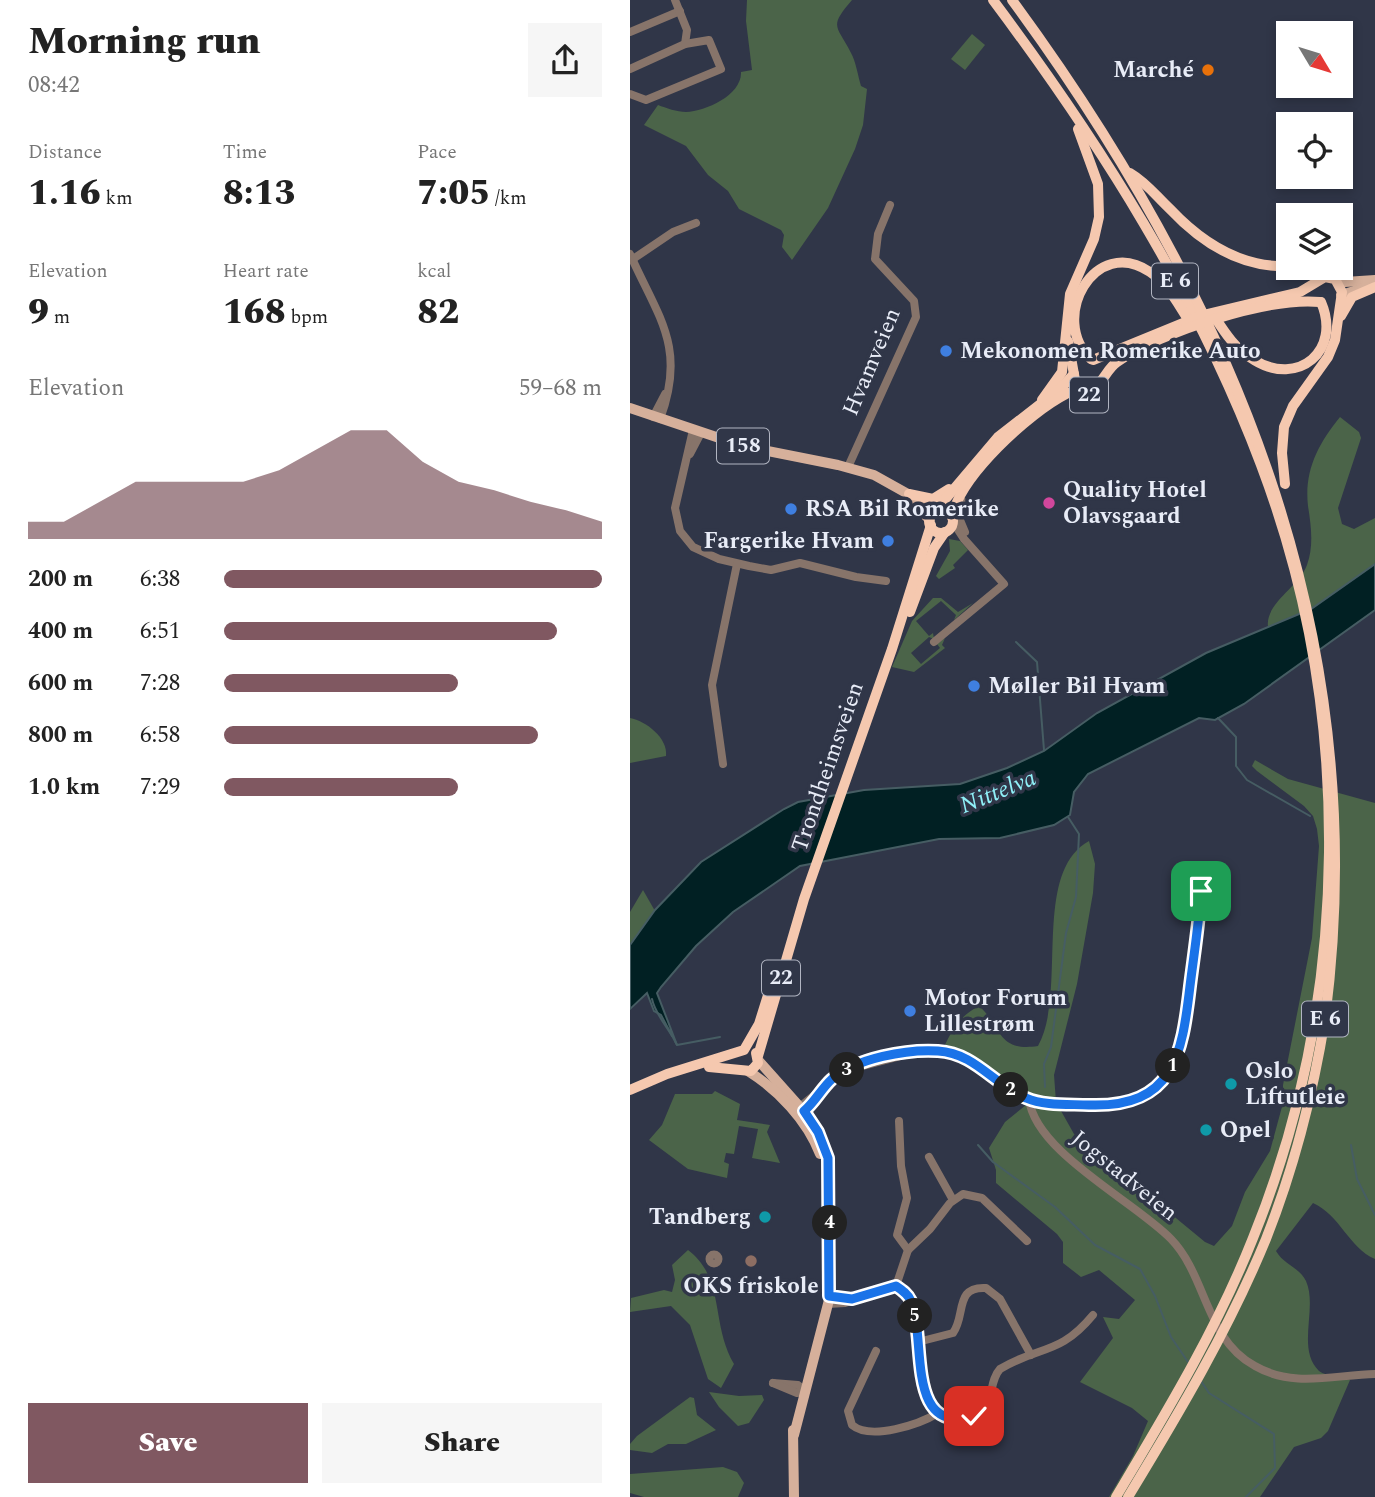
<!DOCTYPE html>
<meta charset="utf-8">
<style>
:root{--surface:#fff;--page:#f6f6f6;--text:#222;--muted:#767676;--accent:#805861}
body{margin:0;font-family:Spectral,serif;background:var(--page);color:var(--text);height:100vh;display:flex;flex-direction:column;font-size:26px;white-space:nowrap}
*{box-sizing:border-box;margin:0}
p{font-size:23px;color:var(--muted)}
.icon{flex:none;width:38px;height:38px;fill:none;stroke:currentColor;stroke-width:2;stroke-linecap:round;stroke-linejoin:round}
.map{position:relative;flex:1;overflow:hidden}
.sheet{display:flex;flex-direction:column;background:var(--surface);width:630px}
.sheet>*{flex:none}
.needle{width:46px;rotate:128deg}
.buttons{position:absolute;left:646px;top:21px;display:grid;gap:14px}
.buttons a{display:grid;place-items:center;width:77px;height:77px;border-radius:0px;background:var(--surface);box-shadow:0 4px 10px #0003;font-size:35px}
.pin{position:absolute;display:grid;place-items:center;width:60px;height:60px;color:#fff;margin:-30px;border-radius:14px;box-shadow:0 4px 10px #0006}
.km{position:absolute;width:35px;height:35px;margin:-18px;border-radius:50%;background:#222;color:#fff;font-size:19px;line-height:35px;text-align:center}
.round{display:grid;place-items:center;flex:none;width:74px;height:74px;border-radius:0px;background:var(--page)}
.summary{display:flex;align-items:center;justify-content:space-between;height:119px;padding:0 28px}
h1{font-size:38px;font-weight:800;line-height:52px}
.metrics{display:grid;grid-template-columns:repeat(3,1fr);gap:10px;height:119px;padding:7px 28px}
.metrics div{display:grid;align-content:center}
.metrics b{font-size:35px;font-weight:800}
.metrics small{font-size:19px;font-weight:400}
.metrics p{font-size:19px}
.chart{height:196px;padding:14px 28px}
.chart p{display:flex;justify-content:space-between}
.chart svg{width:100%;height:126px;margin-top:7px;fill:var(--accent);opacity:.7}
.primary-button{display:flex;gap:14px;margin-top:auto;padding:14px 28px}
.primary-button a{flex:1;height:80px;border-radius:0px;background:var(--accent);color:#fff;font-size:28px;font-weight:800;line-height:80px;text-align:center}
.primary-button a+a{background:var(--page);color:var(--text)}
ul{padding:0 28px;list-style:none;font-size:23px}
li{display:grid;grid-template-columns:112px 84px 1fr;align-items:center;height:52px}
li i{height:18px;border-radius:9px;background:var(--accent)}
main{display:flex;flex:1;min-height:0}
.map>svg:first-child{display:block}
.green{fill:#4b6449}
.water{fill:#012023;stroke:#465d63;stroke-width:2}
.lines{fill:none;stroke-linecap:round;stroke-linejoin:round}
.stream{stroke:#465d63;stroke-width:2}
.minor{stroke:#87746a;stroke-width:8}
.major{stroke:#d6b09b;stroke-width:10}
.highway{stroke:#f5c8af;stroke-width:10}
.route-casing{stroke:#fff;stroke-width:14}
.route{stroke:#1a73e8;stroke-width:9}
.food-dot{fill:#e8710a;stroke:#303648;stroke-width:2.5}
.shop-dot{fill:#3f7fe0;stroke:#303648;stroke-width:2.5}
.hotel-dot{fill:#d1479c;stroke:#303648;stroke-width:2.5}
.culture-dot{fill:#0f9aa8;stroke:#303648;stroke-width:2.5}
.education-dot{fill:#8d6e63;stroke:#303648;stroke-width:2.5}
.labels{text-anchor:middle;dominant-baseline:central;stroke-width:7;stroke-linejoin:round;paint-order:stroke}
.shield{fill:#303648;stroke:#b1b5c2;stroke-width:2}
.shield-label{font-size:21px;font-weight:bold;fill:#e8ecf7}
.poi-label{font-size:23px;font-weight:bold;fill:#e8ecf7;stroke:#303648;text-anchor:start}
.street-label{font-size:23px;fill:#e8ecf7;stroke:#303648}
.water-label{font-size:24px;font-style:italic;fill:#90f0f8;stroke:#303648}
</style>
<main>
<section class="sheet">
<div class="summary"><div><h1>Morning run</h1><p>08:42</p></div><a class="round"><svg class="icon" aria-label="share" viewBox="0 0 24 24"><path d="M12 15V3M7 8l5-5 5 5M5 13v7h14v-7"/></svg></a></div>
<div class="metrics">
<div><p>Distance</p><b>1.16<small> km</small></b></div>
<div><p>Time</p><b>8:13</b></div>
<div><p>Pace</p><b>7:05<small> /km</small></b></div>
</div>
<div class="metrics">
<div><p>Elevation</p><b>9<small> m</small></b></div>
<div><p>Heart rate</p><b>168<small> bpm</small></b></div>
<div><p>kcal</p><b>82</b></div>
</div>
<div class="chart"><p><span>Elevation</span>59–68 m</p>
<svg viewBox="0 0 160 44" preserveAspectRatio="none"><path d="M0 44V38L10 38L20 31L30 24L40 24L50 24L60 24L70 20L80 13L90 6L100 6L110 17L120 24L130 27L140 31L150 34L160 38V44z"/></svg>
</div>
<ul>
<li><b>200 m</b>6:38<i style="width:100%"></i></li>
<li><b>400 m</b>6:51<i style="width:88%"></i></li>
<li><b>600 m</b>7:28<i style="width:62%"></i></li>
<li><b>800 m</b>6:58<i style="width:83%"></i></li>
<li><b>1.0 km</b>7:29<i style="width:62%"></i></li>
</ul>
<div class="primary-button"><a>Save</a><a>Share</a></div>
</section>
<div class="map">
<svg width="745" height="1497" viewBox="0 0 745 1497">
<rect width="100%" height="100%" fill="#303648"/>
<g class="green">
<path d="M 117,0 L 222,0 C 198,28 207,25 221,53 C 226,62 228,76 231,86 L 237,89 L 233,125 L 225,149 L 198,208 L 162,260 L 152,247 L 154,235 L 151,230 L 109,209 L 98,191 L 78,175 L 56,146 L 14,125 L 28,105 C 36,108 47,112 56,112 C 76,111 112,95 111,72 L 122,70 L 116,21 Z"/>
<path d="M 342,34 L 355,45 L 335,70 L 321,59 Z"/>
<path d="M 710,417 L 729,432 L 731,438 L 708,508 L 712,524 L 724,529 L 745,518 L 745,564 L 681,609 L 638,627 C 635,603 668,588 677,565 C 684,546 681,525 678,506 C 674,471 688,444 710,417 Z"/>
<path d="M 319,539 L 330,541 L 338,550 L 323,565 L 325,568 L 309,579 L 306,576 L 320,551 Z"/>
<path d="M 303,598 L 311,598 L 328,612 L 343,603 L 324,620 L 326,615 L 311,601 L 286,621 L 299,636 L 303,633 L 304,639 L 299,637 L 281,653 L 291,664 L 310,648 L 307,644 L 315,638 L 312,645 L 315,648 L 284,672 L 262,667 L 282,621 Z"/>
<path d="M 0,718 C 16,721 38,738 36,756 L 0,763 Z"/>
<path d="M 625,760 L 658,779 L 745,803 L 745,1259 C 719,1248 710,1215 683,1203 L 646,1251 C 654,1265 669,1267 676,1281 C 688,1308 666,1349 689,1371 C 697,1377 711,1375 720,1380 L 698,1431 L 691,1438 L 664,1447 L 630,1497 L 479,1497 L 503,1456 L 518,1421 L 502,1408 L 450,1382 L 483,1338 L 473,1317 L 489,1319 L 505,1300 L 469,1270 L 451,1277 L 433,1263 L 433,1242 L 427,1234 L 366,1183 L 366,1170 L 359,1148 L 375,1122 L 401,1101 L 349,1060 L 314,1047 C 323,1028 330,1016 349,1006 C 373,1027 366,1052 408,1046 C 438,992 401,873 459,841 L 465,864 L 463,893 L 447,984 L 424,1075 L 426,1102 L 444,1134 L 575,1242 L 584,1246 L 602,1226 L 615,1192 L 640,1151 L 653,1103 L 653,1085 L 682,938 L 689,846 L 687,829 L 683,816 L 674,806 L 627,771 L 622,766 Z"/>
<path d="M 13,890 L 25,911 L 0,945 L 0,912 Z"/>
<path d="M 85,1091 L 110,1104 L 107,1120 L 140,1125 L 137,1132 L 150,1163 L 122,1158 L 128,1129 L 109,1126 L 104,1154 L 96,1153 L 94,1162 L 99,1164 L 97,1178 L 58,1169 L 19,1140 L 32,1125 L 45,1094 L 82,1094 Z"/>
<path d="M 58,1250 C 96,1279 80,1323 104,1364 L 91,1388 L 78,1379 L 60,1325 L 41,1306 L 0,1312 L 1,1298 L 34,1290 L 42,1292 L 45,1280 L 42,1265 Z"/>
<path d="M 79,1392 L 109,1396 L 132,1395 L 134,1400 L 119,1423 L 108,1426 L 89,1407 Z"/>
<path d="M 60,1397 L 64,1398 L 67,1415 L 86,1430 L 56,1444 L 38,1444 L 22,1453 L 0,1450 L 0,1444 L 7,1436 Z"/>
<path d="M 93,1467 L 107,1472 L 114,1483 L 108,1497 L 14,1497 L 0,1493 L 0,1474 Z"/>
</g>
<path class="water" d="M 745,564 L 745,610 L 614,704 L 585,720 L 569,718 L 458,774 L 444,792 L 440,815 L 424,825 L 370,838 L 309,839 L 170,866 L 103,912 L 66,946 L 31,987 L 27,993 L 47,1045 L 31,1015 L 24,1011 L 17,993 L 0,1009 L 0,945 L 25,910 L 71,862 L 154,809 L 168,802 L 234,790 L 330,784 L 377,768 L 414,751 L 467,713 L 576,653 L 681,609 Z"/>
<g class="lines">
<g class="stream">
<path d="M 386,642 L 407,662 L 414,750"/>
<path d="M 588,718 L 606,737 L 606,766 L 617,780 L 680,816"/>
<path d="M 22,999 C 25,1013 35,1024 42,1036"/>
<path d="M 45,1041 L 47,1045 L 90,1037"/>
<path d="M 415,1087 L 414,1064 L 421,1047 L 436,933 L 446,897 L 449,834 L 438,817"/>
<path d="M 348,1145 L 363,1162 L 425,1207 L 465,1245 L 510,1269 L 525,1296 L 541,1337 L 558,1362"/>
<path d="M 721,1145 L 727,1179 L 745,1215"/>
<path d="M 571,1381 L 579,1393 L 644,1434 L 645,1468 L 616,1497"/>
</g>
<g class="minor">
<path d="M 0,32 L 50,11"/>
<path d="M 0,69 L 55,44 L 57,30 L 45,0"/>
<path d="M 0,94 L 16,100 L 91,69 L 79,40 L 55,44"/>
<path d="M 0,254 C 28,317 57,347 30,419"/>
<path d="M 3,259 L 43,232 L 66,223"/>
<path d="M 23,417 L 35,394"/>
<path d="M 63,430 L 45,508 L 50,531 L 63,547 L 89,559 L 119,566 L 141,570 L 170,563 L 226,577 L 256,581"/>
<path d="M 60,454 L 71,433"/>
<path d="M 218,467 L 286,317 L 284,301 L 245,259 L 248,234 L 260,205"/>
<path d="M 332,501 L 330,520 L 335,532"/>
<path d="M 304,642 L 374,584 L 334,539 L 323,522"/>
<path d="M 93,764 L 82,685 L 107,564"/>
<path d="M 399,1099 C 405,1152 504,1201 541,1239 C 577,1276 575,1339 625,1366 C 663,1388 703,1375 745,1374"/>
<path d="M 167,1109 L 214,1071 L 290,1051 L 319,1052 L 336,1058 L 388,1094 L 407,1101 L 491,1104 L 516,1093 L 536,1078 L 550,1052 L 571,891"/>
<path d="M 169,1112 L 182,1104 L 190,1093"/>
<path d="M 269,1121 L 271,1166 L 277,1198 L 267,1235 L 278,1250"/>
<path d="M 299,1157 L 323,1200"/>
<circle cx="84" cy="1259" r="4.5"/>
<path d="M 266,1286 L 278,1250 L 300,1229 L 320,1203 L 333,1194 L 352,1198 L 397,1241"/>
<path d="M 199,1296 L 222,1299"/>
<path d="M 198,1304 L 215,1303 L 261,1287 C 310,1288 265,1415 325,1418 C 334,1419 344,1417 351,1412 C 364,1401 359,1381 370,1369 C 410,1345 429,1356 463,1315"/>
<path d="M 288,1342 L 323,1333 C 336,1316 324,1286 356,1288 L 370,1299 L 401,1355"/>
<path d="M 246,1351 L 218,1411 L 222,1425 C 241,1441 290,1424 308,1413"/>
<path d="M 143,1383 L 168,1385 L 174,1390"/>
<path d="M 143,1383 L 167,1393 L 174,1390"/>
</g>
<g class="major">
<path d="M 705,279 L 715,282 L 745,280"/>
<path d="M 711,295 L 737,287"/>
<path d="M 0,408 L 113,446 L 208,465 L 244,475 L 305,509"/>
<path d="M 281,501 L 300,520"/>
<path d="M 128,1060 L 178,1116 L 198,1159 L 199,1300 L 164,1435"/>
<path d="M 118,1071 C 148,1090 177,1120 190,1154"/>
<path d="M 163,1430 L 164,1497"/>
</g>
<g class="highway">
<path d="M 363,0 C 470,143 568,297 631,465 C 724,711 722,994 623,1238 C 587,1329 536,1413 486,1497"/>
<path d="M 382,0 C 604,302 745,636 695,1019 C 683,1094 664,1168 636,1239 C 599,1329 549,1413 498,1497"/>
<path d="M 500,173 C 517,183 526,196 540,209 C 572,243 610,268 658,266"/>
<path d="M 678,268 L 692,278"/>
<path d="M 584,316 C 595,333 606,350 624,360 C 668,387 712,351 691,302"/>
<path d="M 711,316 L 722,297 L 745,287"/>
<path d="M 438,341 L 445,380"/>
<path d="M 461,359 C 418,319 465,234 520,272 C 538,284 549,305 560,323"/>
<path d="M 463,360 L 573,315 L 670,292 L 695,277 L 705,279 L 712,292 L 705,340 L 698,357 L 663,406 L 654,427 L 652,453 L 655,484"/>
<path d="M 412,400 L 432,372 L 440,294 L 464,239 L 469,217 L 468,184 L 448,129"/>
<path d="M 279,494 L 303,499 L 319,489"/>
<path d="M 307,509 L 368,437 L 431,388 L 444,374"/>
<circle cx="311" cy="521" r="12"/>
<path d="M 322,517 C 330,476 399,413 436,394 C 445,389 458,391 466,386 C 474,380 478,368 487,362 C 531,332 637,297 690,302"/>
<path d="M 280,612 L 304,548 L 315,532"/>
<path d="M 128,1056 L 174,899 L 262,649 L 301,525"/>
<path d="M 79,1067 L 121,1071 L 128,1063 L 126,1053"/>
<path d="M 0,1090 L 37,1074 L 114,1050 L 129,1024 L 145,973"/>
</g>
</g>
<g class="lines">
<g class="route-casing">
<path id="route" d="M 344,1416 C 274,1436 297,1337 281,1301 C 278,1294 272,1290 266,1286 L 222,1299 L 199,1296 L 198,1158 L 188,1132 L 174,1111 C 185,1102 191,1089 202,1079 C 227,1058 277,1049 308,1051 C 345,1053 364,1085 396,1098 C 414,1106 439,1104 459,1105 C 544,1108 552,1055 560,986 C 564,954 569,923 571,891"/>
</g>
<use href="#route" class="route"/>
</g>
<circle class="food-dot" cx="578" cy="70" r="7"/>
<g class="shop-dot">
<circle cx="316" cy="351" r="7"/>
<circle cx="161" cy="509" r="7"/>
<circle cx="258" cy="541" r="7"/>
<circle cx="344" cy="686" r="7"/>
<circle cx="280" cy="1011" r="7"/>
</g>
<circle class="hotel-dot" cx="419" cy="503" r="7"/>
<g class="culture-dot">
<circle cx="601" cy="1084" r="7"/>
<circle cx="576" cy="1130" r="7"/>
<circle cx="135" cy="1217" r="7"/>
</g>
<circle class="education-dot" cx="121" cy="1261" r="7"/>
<g class="labels">
<g class="shield">
<rect x="522" y="263.5" width="46" height="35" rx="5"/>
<rect x="440" y="377.5" width="38" height="35" rx="5"/>
<rect x="87" y="428.5" width="52" height="35" rx="5"/>
<rect x="132" y="960.5" width="38" height="35" rx="5"/>
<rect x="672" y="1001.5" width="46" height="35" rx="5"/>
</g>
<g class="shield-label">
<text x="545" y="281">E 6</text>
<text x="459" y="395">22</text>
<text x="113" y="446">158</text>
<text x="151" y="978">22</text>
<text x="695" y="1019">E 6</text>
</g>
<g class="poi-label">
<text x="564" y="70" text-anchor="end">Marché</text>
<text x="330" y="351">Mekonomen Romerike Auto</text>
<text x="433" y="490">Quality Hotel<tspan x="433" dy="26">Olavsgaard</tspan></text>
<text x="175" y="509">RSA Bil Romerike</text>
<text x="244" y="541" text-anchor="end">Fargerike Hvam</text>
<text x="358" y="686">Møller Bil Hvam</text>
<text x="294" y="998">Motor Forum<tspan x="294" dy="26">Lillestrøm</tspan></text>
<text x="615" y="1071">Oslo<tspan x="615" dy="26">Liftutleie</tspan></text>
<text x="590" y="1130">Opel</text>
<text x="121" y="1217" text-anchor="end">Tandberg</text>
<text x="121" y="1286" text-anchor="middle">OKS friskole</text>
</g>
<g class="street-label">
<text transform="translate(242 362) rotate(-67)">Hvamveien</text>
<text transform="translate(198 767) rotate(-71)">Trondheimsveien</text>
<text transform="translate(494 1176) rotate(39)">Jogstadveien</text>
</g>
<g class="water-label">
<text transform="translate(368 792) rotate(-22)">Nittelva</text>
</g>
</g>
</svg>
<div class="buttons">
<a><svg class="needle" viewBox="-14 -14 28 28"><path d="M0-13l5 13h-10z" fill="#e53935"/><path d="M0 13l5-13h-10z" fill="#767676"/></svg></a>
<a><svg class="icon" aria-label="locate" viewBox="0 0 24 24"><circle cx="12" cy="12" r="6"/><path d="M12 2v4M12 18v4M2 12h4M18 12h4"/></svg></a>
<a><svg class="icon" aria-label="layers" viewBox="0 0 24 24"><path d="M12 4l9 5-9 5-9-5zM3 14l9 5 9-5"/></svg></a>
</div>
<div class="pin" style="left:571px;top:891px;background:#1e9e55"><svg class="icon" aria-label="arrive" viewBox="0 0 24 24"><path d="M6 21V4h12l-3 4 3 4H6"/></svg></div>
<div class="pin" style="left:344px;top:1416px;background:#d93025"><svg class="icon" aria-label="check" viewBox="0 0 24 24"><path d="M5 12l5 5 9-10"/></svg></div>
<b class="km" style="left:543px;top:1066px">1</b>
<b class="km" style="left:381px;top:1090px">2</b>
<b class="km" style="left:217px;top:1070px">3</b>
<b class="km" style="left:200px;top:1223px">4</b>
<b class="km" style="left:285px;top:1316px">5</b>
</div>
</main>
